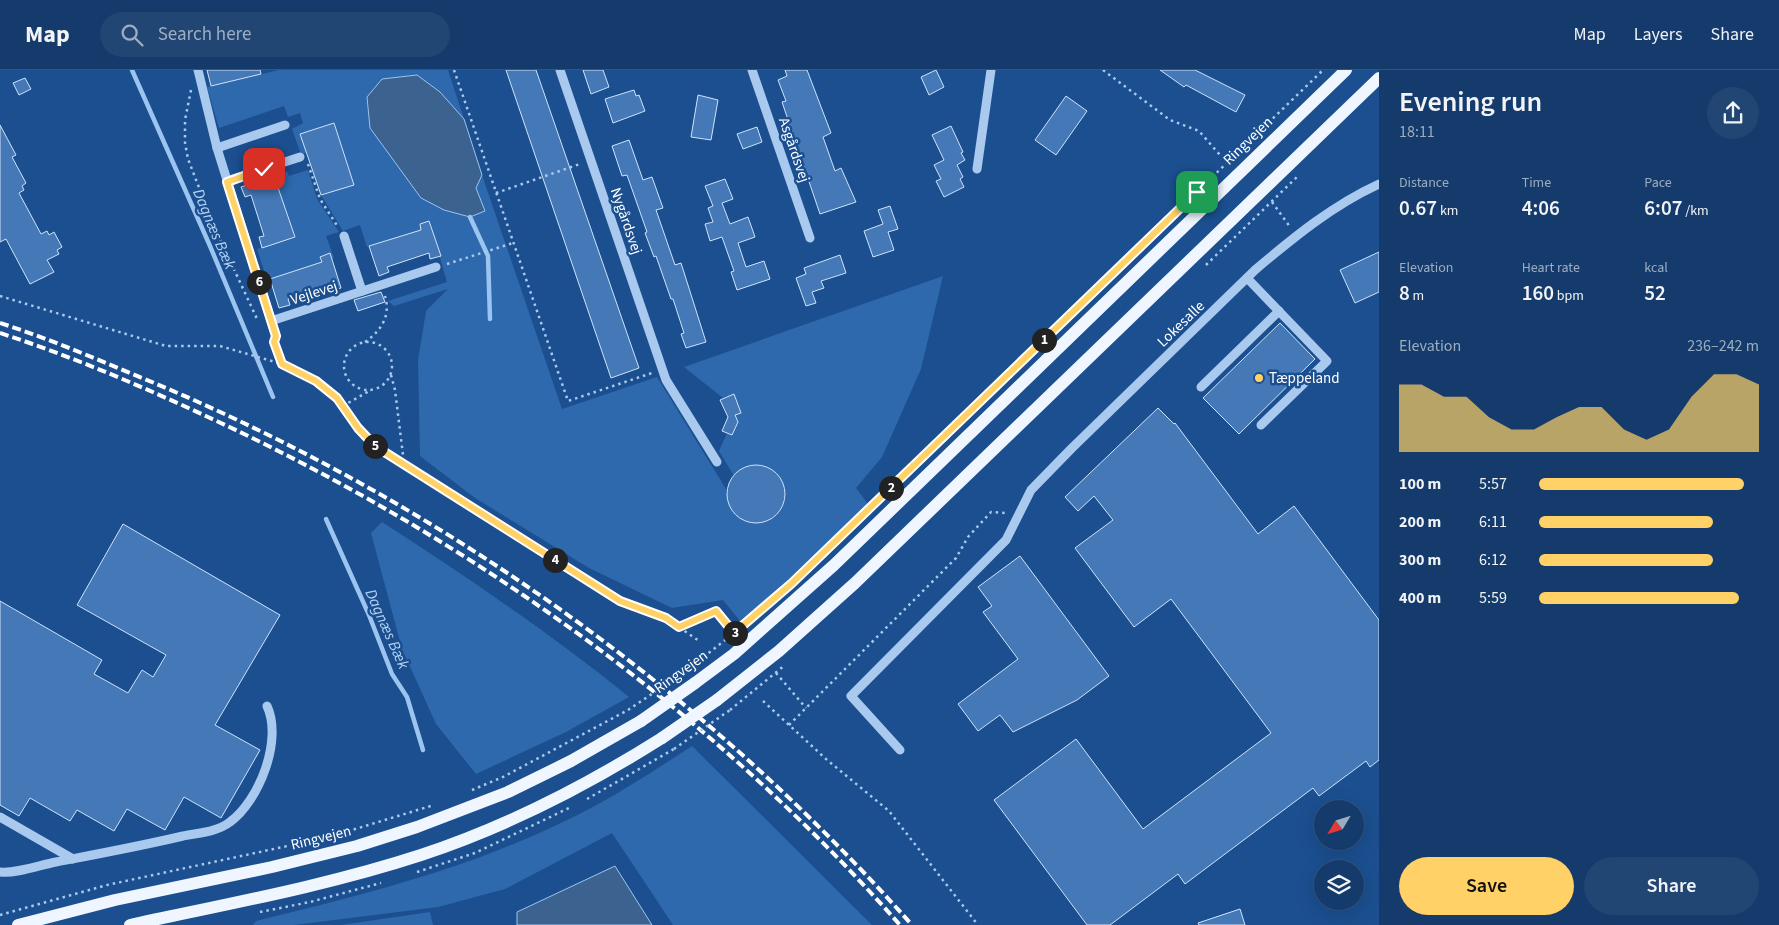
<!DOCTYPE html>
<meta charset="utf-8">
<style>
:root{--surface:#143b6b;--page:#214673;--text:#f1f3f6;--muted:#9dadc1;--line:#33557e;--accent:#ffd166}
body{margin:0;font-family:"Source Sans 3",sans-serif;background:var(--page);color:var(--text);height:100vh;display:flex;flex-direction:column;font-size:19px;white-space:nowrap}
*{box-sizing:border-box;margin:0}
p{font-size:16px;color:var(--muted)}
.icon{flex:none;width:28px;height:28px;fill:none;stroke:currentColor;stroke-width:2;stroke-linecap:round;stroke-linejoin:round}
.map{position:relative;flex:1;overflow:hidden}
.panel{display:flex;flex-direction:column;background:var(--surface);width:400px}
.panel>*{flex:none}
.needle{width:32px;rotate:232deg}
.buttons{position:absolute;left:1314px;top:730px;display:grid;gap:10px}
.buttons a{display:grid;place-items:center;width:50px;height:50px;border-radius:50%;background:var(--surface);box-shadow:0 5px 20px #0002,0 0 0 1px var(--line);font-size:25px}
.pin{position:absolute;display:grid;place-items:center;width:42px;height:42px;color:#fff;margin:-21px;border-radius:10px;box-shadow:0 2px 8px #0006}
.km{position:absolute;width:25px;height:25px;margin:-12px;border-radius:50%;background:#222;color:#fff;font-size:14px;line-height:25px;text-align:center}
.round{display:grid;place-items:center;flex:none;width:52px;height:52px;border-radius:26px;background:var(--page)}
.headline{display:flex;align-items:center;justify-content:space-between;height:85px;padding:0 20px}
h1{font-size:28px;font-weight:600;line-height:38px}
.stats{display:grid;grid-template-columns:repeat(3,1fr);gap:8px;height:85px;padding:5px 20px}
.stats div{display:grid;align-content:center}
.stats b{font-size:21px;font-weight:600}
.stats small{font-size:14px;font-weight:400}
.stats p{font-size:14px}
.chart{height:140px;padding:10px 20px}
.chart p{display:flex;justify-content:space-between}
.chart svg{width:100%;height:90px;margin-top:5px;fill:var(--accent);opacity:.7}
.action{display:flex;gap:10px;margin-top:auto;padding:10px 20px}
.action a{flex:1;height:58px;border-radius:30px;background:var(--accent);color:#111;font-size:20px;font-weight:600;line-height:58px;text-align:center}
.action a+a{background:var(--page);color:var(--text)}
ul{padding:0 20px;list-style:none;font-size:16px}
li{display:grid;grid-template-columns:80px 60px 1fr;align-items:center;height:38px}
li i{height:12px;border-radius:6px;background:var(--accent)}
header{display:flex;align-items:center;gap:30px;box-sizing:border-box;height:70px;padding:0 25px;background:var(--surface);border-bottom:1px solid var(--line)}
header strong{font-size:24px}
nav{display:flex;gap:28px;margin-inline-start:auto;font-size:18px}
.search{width:350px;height:45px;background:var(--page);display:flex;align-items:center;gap:12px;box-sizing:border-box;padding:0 18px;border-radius:28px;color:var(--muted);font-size:19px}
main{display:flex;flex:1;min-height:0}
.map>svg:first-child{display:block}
.green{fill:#2e69ad}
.water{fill:#3c6290;stroke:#9cc4f0}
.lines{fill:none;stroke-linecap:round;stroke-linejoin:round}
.stream{stroke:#9cc4f0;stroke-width:4.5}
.building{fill:#4478b7;stroke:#cfe3fa}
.path{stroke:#a9c9ee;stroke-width:2.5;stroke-dasharray:2.5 4;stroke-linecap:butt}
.minor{stroke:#a9c9ee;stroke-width:9}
.major{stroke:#f0f6ff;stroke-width:12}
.rail{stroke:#fff;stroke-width:4;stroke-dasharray:9 4;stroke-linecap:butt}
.path-bridge{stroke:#a9c9ee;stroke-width:2.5;stroke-dasharray:2.5 4;stroke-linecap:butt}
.major-bridge{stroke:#f0f6ff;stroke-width:12}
.route-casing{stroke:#fff;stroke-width:10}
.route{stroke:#ffd166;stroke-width:6}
.poi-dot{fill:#ffd166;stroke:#1b4f8f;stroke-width:2}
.labels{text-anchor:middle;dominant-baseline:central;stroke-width:5;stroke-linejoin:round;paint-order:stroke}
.street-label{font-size:15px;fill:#fff;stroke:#1b4f8f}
.poi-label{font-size:15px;fill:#fff;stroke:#1b4f8f;text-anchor:start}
.water-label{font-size:16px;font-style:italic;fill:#b5d3f5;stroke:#1b4f8f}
</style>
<header>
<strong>Map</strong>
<div class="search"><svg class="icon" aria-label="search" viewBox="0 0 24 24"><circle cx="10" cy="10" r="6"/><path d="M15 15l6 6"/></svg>Search here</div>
<nav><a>Map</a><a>Layers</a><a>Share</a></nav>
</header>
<main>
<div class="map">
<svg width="1379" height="855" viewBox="0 0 1379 855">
<rect width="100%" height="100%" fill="#1b4f8f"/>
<g class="green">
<path d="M 279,0 L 448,0 L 464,49 L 440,22 L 417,5 L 382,9 L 367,27 L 370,58 L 421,128 L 476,118 L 482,105 L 562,339 L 657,307 L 726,419 C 732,477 801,451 782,412 C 779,405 773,400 765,397 C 753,392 743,397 734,406 L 719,381 L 727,363 L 732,365 L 738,352 L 735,345 L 741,343 L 734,324 L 723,328 L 684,297 L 943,206 L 921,299 L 882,387 L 856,418 L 868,434 L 773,525 L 740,551 L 723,530 L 672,538 L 589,498 L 475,428 L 420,386 L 418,290 L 426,241 L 448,219 L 394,236 L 388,231 L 447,212 L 431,157 L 367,177 L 360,155 L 343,161 L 321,125 L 354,114 L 334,53 L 301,64 L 306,83 L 301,84 L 292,59 L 303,53 L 300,43 L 288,47 L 284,36 L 219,58 L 207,17 Z"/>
<path d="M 308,100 L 317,129 L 339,162 L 326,166 L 334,188 L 267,210 L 257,179 L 294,167 L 274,106 L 287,101 L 289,106 Z"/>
<path d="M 382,452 C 467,507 550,563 629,627 L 566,662 L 476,704 L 436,654 L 402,579 L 371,463 Z"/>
<path d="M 692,676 L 872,855 L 673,855 L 612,763 L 505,819 L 438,837 L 294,855 L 253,855 L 256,851 C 362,825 467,799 565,751 C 608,731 652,702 692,676 Z"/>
<path d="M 430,842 L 433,855 L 341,855 Z"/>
</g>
<g class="water">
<path d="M 417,5 L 440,22 L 464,49 L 482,105 L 476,118 L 485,141 L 470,147 L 444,140 L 421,128 L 370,58 L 367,27 L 382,9 Z"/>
<path d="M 615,796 L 652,855 L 517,855 L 517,842 Z"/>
</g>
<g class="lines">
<g class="stream">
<path d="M 132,0 L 210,176 L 273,327"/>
<path d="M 470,147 L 488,186 L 490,249"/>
<path d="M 326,449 L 369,545 L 392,604 L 407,627 L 423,680"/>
</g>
</g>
<g class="building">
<path d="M 207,0 L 260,0 L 261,4 L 211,16 Z"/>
<path d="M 506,0 L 536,0 L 639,298 L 611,308 Z"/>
<path d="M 583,0 L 603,0 L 609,17 L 591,24 Z"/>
<path d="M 785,0 L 807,0 L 831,63 L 823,67 L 835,101 L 841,98 L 856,132 L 820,144 L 782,32 L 786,31 L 778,10 L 787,6 Z"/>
<path d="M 936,0 L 944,17 L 929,25 L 921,7 Z"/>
<path d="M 1160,0 L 1195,0 L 1245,25 L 1236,42 L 1186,15 L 1184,17 Z"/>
<path d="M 25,8 L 31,19 L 19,25 L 13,13 Z"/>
<path d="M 634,20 L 636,26 L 639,25 L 645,41 L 613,53 L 605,29 Z"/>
<path d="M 698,25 L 718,30 L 711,70 L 691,67 Z"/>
<path d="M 1066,26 L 1087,41 L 1056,85 L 1035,70 Z"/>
<path d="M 334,53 L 354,115 L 321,125 L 300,64 Z"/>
<path d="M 0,55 L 16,85 L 12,87 L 26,113 L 22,116 L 24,120 L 19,123 L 41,164 L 47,161 L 49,165 L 54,162 L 62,177 L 57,180 L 59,184 L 47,190 L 54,202 L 30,214 L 6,169 L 0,172 Z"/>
<path d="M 951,56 L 963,82 L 961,83 L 965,90 L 957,95 L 963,107 L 960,109 L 964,117 L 944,127 L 936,111 L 941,109 L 934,95 L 944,90 L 932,65 Z"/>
<path d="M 757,57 L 762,72 L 743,79 L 737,64 Z"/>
<path d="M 629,70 L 643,110 L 652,107 L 663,138 L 656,140 L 675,195 L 681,193 L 706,272 L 686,278 L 681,264 L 684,263 L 673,229 L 671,229 L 656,186 L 654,187 L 645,163 L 647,162 L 627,105 L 622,106 L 612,76 Z"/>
<path d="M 274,106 L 295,167 L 262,178 L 259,167 L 264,166 L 251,125 L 245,127 L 241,117 Z"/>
<path d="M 725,109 L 733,129 L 722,133 L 730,154 L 748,147 L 755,167 L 738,173 L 746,197 L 764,191 L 770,209 L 737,220 L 731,202 L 734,201 L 722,167 L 710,171 L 705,154 L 713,152 L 708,138 L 713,136 L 705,116 Z"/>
<path d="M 890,136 L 898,159 L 888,162 L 894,180 L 873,187 L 864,161 L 883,154 L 878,140 Z"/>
<path d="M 429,151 L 441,186 L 430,189 L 429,183 L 387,197 L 389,202 L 379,206 L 369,176 L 421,160 L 420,154 Z"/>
<path d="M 1379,182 L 1379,222 L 1355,233 L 1340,200 Z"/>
<path d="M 330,183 L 341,218 L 331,222 L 329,216 L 288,229 L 290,235 L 279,238 L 270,209 L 322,192 L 320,187 Z"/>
<path d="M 840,185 L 846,203 L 821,211 L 824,218 L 812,222 L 816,233 L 806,236 L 796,208 L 806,204 L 804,198 Z"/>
<path d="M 381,222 L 385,232 L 358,241 L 354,230 Z"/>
<path d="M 1280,253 L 1315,289 L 1239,364 L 1203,328 Z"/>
<path d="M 734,324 L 741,343 L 735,345 L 738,352 L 732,365 L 722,361 L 728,347 L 720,330 Z"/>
<path d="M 1158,338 L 1174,354 L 1175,353 L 1258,464 L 1294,436 L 1379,550 L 1379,690 L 1370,697 L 1366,691 L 1319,726 L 1313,718 L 1185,814 L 1178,804 L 1110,855 L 1087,855 L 994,730 L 1076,669 L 1143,759 L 1271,663 L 1171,529 L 1134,557 L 1075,478 L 1113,450 L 1094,426 L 1078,441 L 1065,427 Z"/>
<circle cx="756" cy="424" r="29"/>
<path d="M 123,454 L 280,545 L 215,655 L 260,680 L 221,748 L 184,727 L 165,760 L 127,739 L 114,761 L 77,740 L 70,751 L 30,728 L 19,746 L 0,735 L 0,531 L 102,590 L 94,604 L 128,623 L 142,600 L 153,607 L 166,585 L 77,535 Z"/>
<path d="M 1020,486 L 1109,606 L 1077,630 L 1013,662 L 1000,645 L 978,661 L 958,634 L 1018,589 L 983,542 L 992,536 L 978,517 Z"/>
<path d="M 1240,839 L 1245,855 L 1199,855 L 1198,853 Z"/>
</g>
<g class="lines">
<g class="path">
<path d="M 454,0 L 568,331 L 652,303"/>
<path d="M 1103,0 L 1170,50 L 1199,61 L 1227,93"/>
<path d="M 191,20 L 185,50 L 185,73 L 188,89 L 213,154 L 258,251"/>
<path d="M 308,94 L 320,129 L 338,157"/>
<path d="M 496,123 L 580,94"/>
<path d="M 1272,132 L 1290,157"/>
<path d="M 447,194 L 513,173"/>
<path d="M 1206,195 L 1297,107"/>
<path d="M 0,226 L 166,276 L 220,276 L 282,294 L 316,311 L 337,328 L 358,358 L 375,376 L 599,518 L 620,531 L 666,548 L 699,571"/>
<circle cx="368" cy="296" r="24"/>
<path d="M 365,272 C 381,261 391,246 385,226"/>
<path d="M 276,276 L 282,294"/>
<path d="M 391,305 L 395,320 L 403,385 L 400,392"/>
<path d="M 342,334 L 350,332 L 369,321"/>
<path d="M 796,509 L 1323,0"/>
<path d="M 679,557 L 716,541 L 734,563"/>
<path d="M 683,603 L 743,556"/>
<path d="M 776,603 L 806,638"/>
<path d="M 763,631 L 826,689 L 889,741 L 978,855"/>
<path d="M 730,640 L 785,595"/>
<path d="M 789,655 L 956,488 L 968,467 L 991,442 L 1006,443"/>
<path d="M 472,720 L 503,707 L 628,640"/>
<path d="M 587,729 L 674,679"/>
<path d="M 417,802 L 475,783 L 569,738"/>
<path d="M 260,842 L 310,832 L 381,813"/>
<path d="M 0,845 L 107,815 L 329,767 L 434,735"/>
</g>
<g class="minor">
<path d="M 198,0 L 217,78 L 271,251 L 436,197"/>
<path d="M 560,0 L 666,310 L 717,392"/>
<path d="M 752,0 L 810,168"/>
<path d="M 217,78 L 285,55"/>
<path d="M 977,99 L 991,0"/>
<path d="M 227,111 L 300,87"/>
<path d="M 344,166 L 362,221"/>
<path d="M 1247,208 L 1327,291 L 1261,355"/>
<path d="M 271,251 L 276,266"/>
<path d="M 1201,317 L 1279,241"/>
<path d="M 900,680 L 851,626 L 1006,470 L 1031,420 L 1072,378 L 1255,200 C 1294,167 1333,135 1379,114"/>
<path d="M 0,747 L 73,789"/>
<path d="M 0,802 C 16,804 40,795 56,792 C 98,784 141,776 183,766 C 198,763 217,762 230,752 C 259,731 283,670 267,636"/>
</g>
<g class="major">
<path d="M 695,613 L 734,584 L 834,495 L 1346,0"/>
<path d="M 717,630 L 779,581 L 855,513 L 1379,8"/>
<path d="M 18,855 L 115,830 L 272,797 L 357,776 L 417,757 L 508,722 L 571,691 L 641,651"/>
<path d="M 130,855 C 227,834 326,816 421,785 C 506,757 586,716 662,668"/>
</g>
<g class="rail">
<path d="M 0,253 C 44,267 87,285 130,303 C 427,423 699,615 912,855"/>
<path d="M 0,263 C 71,286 141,316 208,347 C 468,467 710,640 900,855"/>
</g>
<g class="path-bridge">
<path d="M 628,640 L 683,603"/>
<path d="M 674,679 L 730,640"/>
</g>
<g class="major-bridge">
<path d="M 641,651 L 695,613"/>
<path d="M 662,668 L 717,630"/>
</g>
</g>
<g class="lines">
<g class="route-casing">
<path id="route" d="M 264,99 L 227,112 L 276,266 L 274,272 L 282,294 L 316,311 L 337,328 L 358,358 L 375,376 L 620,531 L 666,548 L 679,557 L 716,541 L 734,563 L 791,514 L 1197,122"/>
</g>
<use href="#route" class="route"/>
</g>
<circle class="poi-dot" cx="1259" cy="308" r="5"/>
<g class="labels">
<g class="street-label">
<text transform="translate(1248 71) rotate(-44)">Ringvejen</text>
<text transform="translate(794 80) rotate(71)">Asgårdsvej</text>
<text transform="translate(626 151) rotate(71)">Nygårdsvej</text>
<text transform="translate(314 223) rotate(-18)">Vejlevej</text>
<text transform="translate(1181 254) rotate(-44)">Lokesalle</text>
<text transform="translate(681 602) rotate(-36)">Ringvejen</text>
<text transform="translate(321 768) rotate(-14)">Ringvejen</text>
</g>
<g class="poi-label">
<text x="1269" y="308">Tæppeland</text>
</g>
<g class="water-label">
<text transform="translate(214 159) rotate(67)">Dagnæs Bæk</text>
<text transform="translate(387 559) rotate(66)">Dagnæs Bæk</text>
</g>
</g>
</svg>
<div class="buttons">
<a><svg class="needle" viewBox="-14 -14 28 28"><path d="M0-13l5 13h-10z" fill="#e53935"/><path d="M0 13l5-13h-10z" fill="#9dadc1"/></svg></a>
<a><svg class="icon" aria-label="layers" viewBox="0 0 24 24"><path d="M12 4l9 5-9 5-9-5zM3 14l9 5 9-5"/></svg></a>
</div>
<div class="pin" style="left:1197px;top:122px;background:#1e9e55"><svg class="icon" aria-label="arrive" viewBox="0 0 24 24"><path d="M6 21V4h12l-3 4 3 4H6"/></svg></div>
<div class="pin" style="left:264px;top:99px;background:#d93025"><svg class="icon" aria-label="check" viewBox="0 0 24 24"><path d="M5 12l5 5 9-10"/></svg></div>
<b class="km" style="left:1044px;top:270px">1</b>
<b class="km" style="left:891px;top:418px">2</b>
<b class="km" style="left:735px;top:563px">3</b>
<b class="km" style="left:555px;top:490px">4</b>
<b class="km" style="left:375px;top:376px">5</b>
<b class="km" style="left:259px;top:212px">6</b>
</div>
<section class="panel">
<div class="headline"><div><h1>Evening run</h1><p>18:11</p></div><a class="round"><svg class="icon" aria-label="share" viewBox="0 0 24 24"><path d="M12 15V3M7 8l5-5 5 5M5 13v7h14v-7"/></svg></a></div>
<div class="stats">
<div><p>Distance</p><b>0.67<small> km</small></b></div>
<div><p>Time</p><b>4:06</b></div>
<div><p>Pace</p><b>6:07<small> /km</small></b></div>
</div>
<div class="stats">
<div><p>Elevation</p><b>8<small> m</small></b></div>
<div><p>Heart rate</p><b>160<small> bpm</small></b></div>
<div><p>kcal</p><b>52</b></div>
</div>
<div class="chart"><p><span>Elevation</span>236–242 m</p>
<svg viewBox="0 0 160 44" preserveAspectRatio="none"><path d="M0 44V11L10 11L20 17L30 17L40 27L50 33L60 33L70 27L80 22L90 22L100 33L110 38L120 33L130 17L140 6L150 6L160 11V44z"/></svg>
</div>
<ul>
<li><b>100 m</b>5:57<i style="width:93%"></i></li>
<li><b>200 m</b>6:11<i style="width:79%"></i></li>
<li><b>300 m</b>6:12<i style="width:79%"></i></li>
<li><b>400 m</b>5:59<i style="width:91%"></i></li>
</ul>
<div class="action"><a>Save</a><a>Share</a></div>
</section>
</main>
